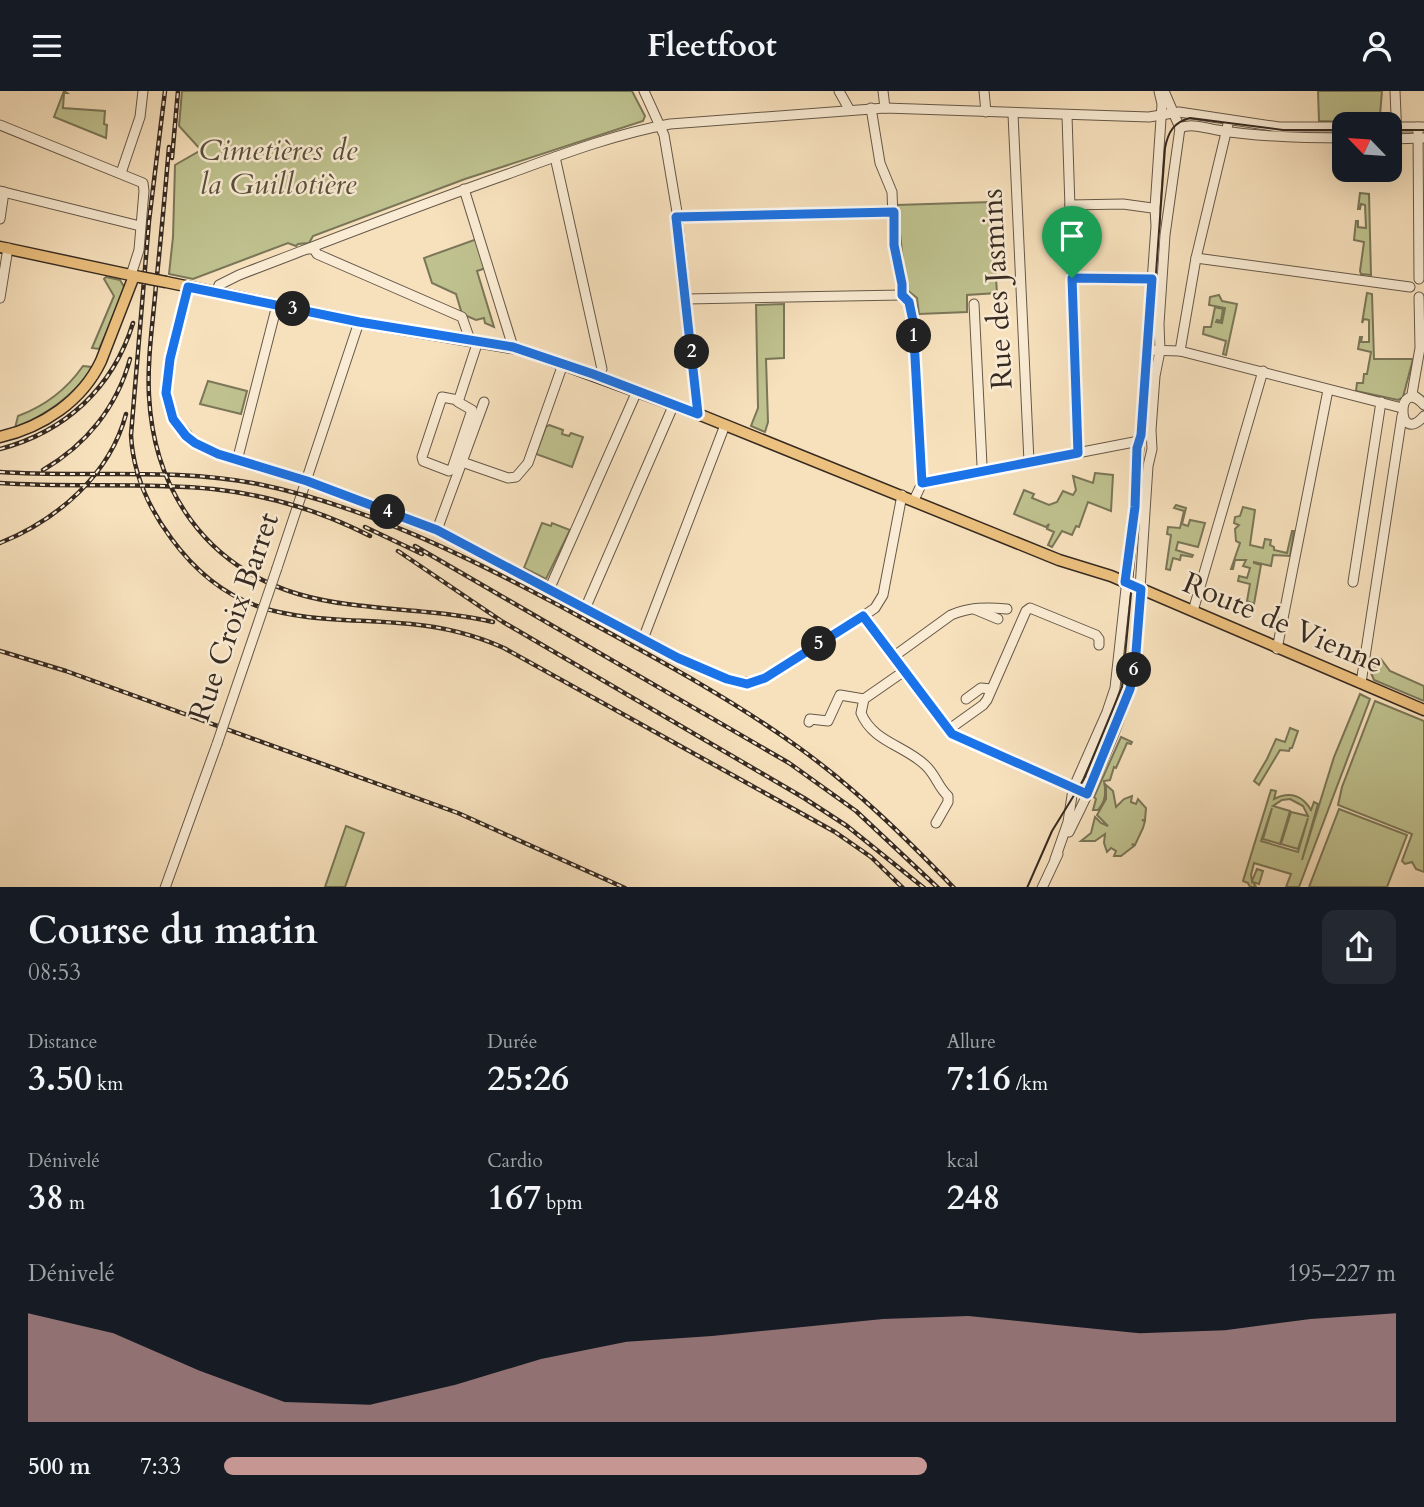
<!DOCTYPE html>
<html lang="fr">
<meta charset="utf-8">
<style>
:root{--surface:#171b24;--page:#242831;--text:#f1f3f6;--muted:#9ea1a6;--accent:#c59692}
body{margin:0;font-family:Cardo,serif;background:var(--page);color:var(--text);height:100vh;display:flex;flex-direction:column;font-size:26px;white-space:nowrap}
*{box-sizing:border-box;margin:0}
p{font-size:23px;color:var(--muted)}
.icon{flex:none;width:38px;height:38px;fill:none;stroke:currentColor;stroke-width:2;stroke-linecap:round;stroke-linejoin:round}
.map{position:relative;height:796px;overflow:hidden}
.drawer{display:flex;flex-direction:column;background:var(--surface);flex:1}
.drawer>*{flex:none}
.needle{width:46px;rotate:295deg}
.fabs{position:absolute;left:1332px;top:21px;display:grid;gap:14px}
.fabs a{display:grid;place-items:center;width:70px;height:70px;border-radius:14px;background:var(--surface);box-shadow:0 7px 28px #0002;font-size:35px}
.pin{position:absolute;display:grid;place-items:center;width:60px;height:60px;color:#fff;margin:-72px -30px;border-radius:50% 50% 50% 0;rotate:-45deg;box-shadow:0 0 7px #0007}
.pin .icon{rotate:45deg}
.km{position:absolute;width:35px;height:35px;margin:-18px;border-radius:50%;background:#222;color:#fff;font-size:19px;line-height:35px;text-align:center}
.round{display:grid;place-items:center;flex:none;width:74px;height:74px;border-radius:14px;background:var(--page)}
.head{display:flex;align-items:center;justify-content:space-between;height:119px;padding:0 28px}
h1{font-size:38px;font-weight:700;line-height:52px}
.figures{display:grid;grid-template-columns:repeat(3,1fr);gap:10px;height:119px;padding:7px 28px}
.figures div{display:grid;align-content:center}
.figures b{font-size:35px;font-weight:700}
.figures small{font-size:19px;font-weight:400}
.figures p{font-size:19px}
.chart{height:196px;padding:14px 28px}
.chart p{display:flex;justify-content:space-between}
.chart svg{width:100%;height:126px;margin-top:7px;fill:var(--accent);opacity:.7}
ul{padding:0 28px;list-style:none;font-size:23px}
li{display:grid;grid-template-columns:112px 84px 1fr;align-items:center;height:52px}
li i{height:18px;border-radius:9px;background:var(--accent)}
header{display:flex;justify-content:space-between;align-items:center;height:91px;padding:0 28px;background:var(--surface);font-size:32px;font-weight:700}
.map>svg:first-child{display:block}
.green{fill:#bfc28f;stroke:#7a7658;stroke-width:2;fill-rule:evenodd}
.lines{fill:none;stroke-linecap:round;stroke-linejoin:round}
.minor-casing{stroke:#665848;stroke-width:11}
.major-casing{stroke:#362a21;stroke-width:13}
.minor{stroke:#faecd4;stroke-width:9}
.major{stroke:#ecc07e;stroke-width:10}
.tram{stroke:#362a21;stroke-width:2}
.rail-casing{stroke:#362a21;stroke-width:4.5}
.rail{stroke:#faecd4;stroke-width:2;stroke-dasharray:5;stroke-linecap:butt}
.minor-bridge-casing{stroke:#665848;stroke-width:11;stroke-linecap:butt}
.major-bridge-casing{stroke:#362a21;stroke-width:13;stroke-linecap:butt}
.minor-bridge{stroke:#faecd4;stroke-width:9}
.major-bridge{stroke:#ecc07e;stroke-width:10}
.route-casing{stroke:#fff;stroke-width:14}
.route{stroke:#1a73e8;stroke-width:9}
.labels{text-anchor:middle;dominant-baseline:central;stroke-width:5;stroke-linejoin:round;paint-order:stroke}
.park-label{font-size:30px;font-style:italic;fill:#58503c;stroke:#faecd4}
.street-label{font-size:30px;fill:#362a21;stroke:#faecd4}
</style>
<header><svg class="icon" aria-label="menu" viewBox="0 0 24 24"><path d="M4 6h16M4 12h16M4 18h16"/></svg>Fleetfoot<svg class="icon" aria-label="person" viewBox="0 0 24 24"><circle cx="12" cy="8" r="4"/><path d="M4 21q1-7 8-7t8 7"/></svg></header>
<div class="map">
<svg width="1424" height="797" viewBox="0 0 1424 797">
<rect width="100%" height="100%" fill="#f7e1bd"/>
<filter id="stains"><feTurbulence type="fractalNoise" baseFrequency=".00286" numOctaves="4"/><feColorMatrix values="0 0 0 0 .2 0 0 0 0 .09 0 0 0 0 .02 0 0 0 .5 -.17"/></filter>
<radialGradient id="worn" r=".72"><stop offset=".6" stop-color="#630" stop-opacity="0"/><stop offset="1" stop-color="#630" stop-opacity=".3"/></radialGradient>
<g class="green">
<path d="M 64,0 L 67,2 L 64,2 L 63,17 L 105,20 L 104,33 L 107,34 L 106,47 L 54,26 Z"/>
<path d="M 182,0 L 632,0 L 645,25 L 643,30 L 465,88 L 313,145 L 309,152 L 298,153 L 296,155 L 288,152 L 193,188 L 169,183 L 173,146 L 175,74 L 201,59 L 179,35 Z"/>
<path d="M 1318,0 L 1382,0 L 1380,24 L 1391,24 L 1391,26 C 1379,34 1335,30 1319,30 Z"/>
<path d="M 1360,102 L 1369,103 L 1371,184 L 1361,183 L 1360,180 L 1364,151 L 1354,149 L 1356,130 L 1358,130 L 1358,136 L 1366,137 L 1365,114 L 1361,113 L 1360,118 L 1358,118 Z"/>
<path d="M 991,111 L 997,202 L 967,204 L 967,221 L 919,223 L 917,207 L 906,198 L 897,114 Z"/>
<path d="M 477,148 L 486,177 L 477,180 L 494,236 L 485,232 L 484,227 L 476,229 L 462,223 L 456,203 L 432,192 L 424,167 Z"/>
<path d="M 106,186 L 120,189 L 126,199 L 99,258 L 92,257 L 114,205 L 104,188 Z"/>
<path d="M 1367,202 L 1372,203 L 1374,268 L 1413,268 L 1403,306 L 1398,309 L 1356,300 L 1357,292 L 1363,292 L 1364,283 L 1367,283 L 1371,261 L 1358,258 L 1360,246 L 1362,246 L 1361,251 L 1369,251 L 1369,229 L 1364,228 L 1362,232 Z"/>
<path d="M 1219,204 L 1222,210 L 1237,213 L 1226,264 L 1223,263 L 1226,250 L 1203,243 L 1204,236 L 1211,236 L 1215,216 L 1223,218 L 1221,230 L 1217,229 L 1216,231 L 1222,232 L 1225,217 L 1209,214 L 1210,206 Z"/>
<path d="M 784,213 L 784,267 L 766,268 L 768,331 L 765,341 L 751,335 L 758,317 L 756,214 Z"/>
<path d="M 83,275 L 92,276 L 92,278 C 72,306 47,323 15,337 L 18,325 C 45,315 67,298 83,275 Z"/>
<path d="M 208,290 L 247,300 L 241,323 L 200,313 Z"/>
<path d="M 549,334 L 563,339 L 562,343 L 569,345 L 571,342 L 583,346 L 572,376 L 536,363 L 546,336 Z"/>
<path d="M 1095,382 L 1113,384 L 1111,420 L 1088,411 L 1079,436 L 1076,435 L 1072,444 L 1062,440 L 1052,456 L 1048,454 L 1054,441 L 1047,438 L 1049,433 L 1046,436 L 1014,423 L 1024,399 L 1034,403 L 1032,407 L 1049,414 L 1057,411 L 1063,400 L 1073,404 L 1076,399 L 1073,385 L 1093,392 Z"/>
<path d="M 1176,414 L 1186,417 L 1182,433 L 1188,435 L 1190,429 L 1205,432 L 1198,456 L 1178,451 L 1176,459 L 1193,464 L 1192,466 L 1181,464 L 1180,469 L 1173,467 L 1170,479 L 1166,478 L 1171,444 L 1167,443 L 1168,436 L 1180,437 L 1184,420 L 1174,417 Z"/>
<path d="M 1243,416 L 1255,419 L 1250,454 L 1263,457 L 1265,448 L 1271,449 L 1270,454 L 1274,456 L 1274,459 L 1287,462 L 1292,440 L 1294,440 L 1290,465 L 1273,464 L 1271,475 L 1254,471 L 1254,472 L 1261,474 L 1254,513 L 1247,510 L 1250,493 L 1238,490 L 1239,485 L 1247,487 L 1250,477 L 1243,475 L 1246,469 L 1235,469 L 1233,478 L 1231,478 L 1240,452 L 1236,450 L 1235,438 L 1239,434 L 1234,432 L 1235,426 L 1240,425 Z"/>
<path d="M 542,432 L 551,435 L 552,432 L 570,439 L 546,488 L 524,477 Z"/>
<path d="M 1378,567 L 1381,568 L 1390,580 L 1424,595 L 1424,610 L 1374,589 L 1371,582 L 1372,572 Z"/>
<path d="M 1121,576 L 1132,576 L 1123,613 L 1091,688 L 1082,684 Z"/>
<path d="M 1360,603 L 1370,608 L 1299,796 L 1286,796 L 1291,783 L 1254,772 L 1251,784 L 1252,790 L 1257,778 L 1263,780 L 1259,793 L 1253,791 L 1256,796 L 1250,796 L 1248,792 L 1243,790 L 1271,699 L 1276,700 L 1274,708 C 1290,700 1302,704 1311,719 L 1314,711 L 1318,713 L 1302,769 L 1334,666 ZM 1290,708 L 1303,715 L 1308,725 L 1291,721 L 1281,753 L 1298,758 L 1308,727 L 1298,761 L 1261,750 L 1272,717 L 1263,748 L 1280,753 L 1290,720 L 1273,715 L 1282,709 Z"/>
<path d="M 1375,610 L 1424,630 L 1424,781 L 1416,778 L 1412,771 L 1405,773 L 1402,770 L 1412,743 L 1338,714 L 1342,696 Z"/>
<path d="M 1290,637 L 1298,640 L 1292,657 L 1290,657 L 1289,660 L 1280,659 L 1259,694 L 1254,690 L 1267,668 L 1276,648 L 1285,651 Z"/>
<path d="M 1121,646 L 1132,651 L 1131,653 L 1127,652 L 1116,677 L 1114,676 L 1110,689 L 1104,690 C 1106,701 1106,710 1098,719 L 1093,719 L 1096,708 L 1094,706 Z"/>
<path d="M 1106,694 L 1113,700 L 1116,716 L 1124,708 L 1132,705 L 1131,711 L 1136,713 L 1138,708 L 1146,717 L 1145,729 L 1142,729 L 1145,730 L 1143,737 L 1135,754 L 1132,753 L 1134,755 L 1121,765 L 1114,765 L 1116,760 L 1111,757 L 1107,761 L 1104,752 L 1105,743 L 1095,750 L 1081,750 L 1091,742 L 1095,726 L 1101,732 L 1108,735 L 1097,724 L 1106,708 Z"/>
<path d="M 1339,718 L 1407,744 L 1387,796 L 1309,796 Z"/>
<path d="M 346,735 L 364,742 L 345,796 L 325,796 Z"/>
</g>
<g class="lines">
<g class="minor-casing">
<g id="minor">
<path d="M 644,0 L 664,44 L 677,121 L 698,323"/>
<path d="M 839,0 L 849,18"/>
<path d="M 883,0 L 885,17"/>
<path d="M 984,0 L 986,21"/>
<path d="M 1164,0 L 1180,37"/>
<path d="M 1395,0 L 1397,48"/>
<path d="M 871,17 L 880,72 L 892,101 L 894,154 L 902,193 L 902,204 L 909,211 L 913,230 L 922,382 L 922,392 L 914,409"/>
<path d="M 1013,23 L 1029,371"/>
<path d="M 1067,25 L 1078,361"/>
<path d="M 0,34 L 143,92 L 144,100 L 139,159 L 131,184"/>
<path d="M 1390,36 L 1424,36"/>
<path d="M 1418,36 L 1419,188"/>
<path d="M 1180,37 C 1191,32 1205,37 1217,39 C 1259,46 1302,47 1344,47"/>
<path d="M 1390,48 L 1424,47"/>
<path d="M 555,66 L 602,278 L 599,285"/>
<path d="M 121,82 L 140,26 L 143,0"/>
<path d="M 464,98 L 513,256"/>
<path d="M 0,100 L 140,135"/>
<path d="M 1070,114 L 1123,113 L 1152,117"/>
<path d="M 676,126 L 894,121"/>
<path d="M 0,128 L 4,101"/>
<path d="M 309,158 L 314,158 L 317,163 L 462,226 L 470,249"/>
<path d="M 1196,167 L 1410,196"/>
<path d="M 1072,187 L 1152,188"/>
<path d="M 188,196 L 170,268 L 166,302 L 173,328 L 195,352 L 237,370 L 307,391 L 437,439 L 688,572 L 736,591 L 756,591 L 843,539 L 875,517 L 883,504 L 902,404"/>
<path d="M 216,202 L 219,194 L 239,184 C 328,150 417,115 508,83 C 560,64 615,43 670,33 L 885,17 L 1149,26 L 1179,21 L 1279,36 L 1344,36"/>
<path d="M 1419,206 L 1420,257 L 1412,303 L 1420,309"/>
<path d="M 0,207 L 8,157"/>
<path d="M 686,208 L 902,204"/>
<path d="M 974,213 L 982,374"/>
<path d="M 1146,259 L 1180,260 L 1402,317"/>
<path d="M 1180,260 L 1196,167 L 1229,29"/>
<path d="M 458,309 L 442,306 L 422,366 L 423,370 L 449,380 L 452,378 L 472,319 L 458,311 L 478,250"/>
<path d="M 1424,314 C 1396,283 1396,357 1424,325"/>
<path d="M 237,370 L 277,214"/>
<path d="M 462,371 L 508,387 L 516,386 L 528,372 L 563,273"/>
<path d="M 922,392 L 1139,350"/>
<path d="M 437,439 L 484,311"/>
<path d="M 277,477 L 359,231"/>
<path d="M 1353,491 L 1381,311"/>
<path d="M 549,499 L 637,300"/>
<path d="M 585,518 L 674,313"/>
<path d="M 974,518 L 998,528"/>
<path d="M 1193,520 L 1263,280"/>
<path d="M 863,525 L 952,643 L 1077,699"/>
<path d="M 643,548 L 725,334"/>
<path d="M 1277,558 L 1328,299"/>
<path d="M 893,566 L 951,524 C 969,516 987,516 1007,518"/>
<path d="M 1361,592 L 1402,325"/>
<path d="M 864,608 L 900,583"/>
<path d="M 966,608 L 981,597 L 991,598"/>
<path d="M 809,631 L 810,628 L 828,630 L 840,604 L 864,608 L 861,622 C 873,651 904,654 925,674 C 936,684 938,696 948,705 L 948,711 L 936,732"/>
<path d="M 948,639 L 983,614 L 987,609 L 1026,520 L 1030,517 L 1096,544 L 1099,548 L 1099,554"/>
<path d="M 1069,741 C 1093,693 1125,626 1135,574 L 1148,375 L 1152,358 L 1151,339 L 1155,285 L 1160,260 L 1159,233 L 1165,144 L 1180,37"/>
<path d="M 1055,768 L 1068,731 L 1073,698 L 1107,621 L 1115,597 L 1135,416 L 1137,357 L 1141,344 L 1156,135 L 1155,117 L 1162,13 L 1159,0"/>
<path d="M 165,797 L 217,653"/>
<path d="M 1042,797 L 1058,763"/>
</g>
</g>
<g class="major-casing">
<g id="major">
<path d="M 0,156 L 140,186"/>
<path d="M 166,191 L 359,231 L 520,258 L 698,323 L 1059,469 L 1111,485 L 1424,619"/>
<path d="M 0,346 C 43,336 82,310 101,270 L 134,185"/>
</g>
</g>
<use href="#minor" class="minor"/>
<use href="#major" class="major"/>
<g class="tram">
<path d="M 1390,39 L 1424,39"/>
<path d="M 1027,797 L 1052,740 L 1084,688 L 1122,596 L 1139,419 L 1165,57 C 1168,41 1174,31 1190,27 L 1283,39 L 1344,39"/>
</g>
<g class="rail-casing">
<g id="rail">
<path d="M 165,0 L 149,130 L 131,344 C 133,383 148,416 171,447 C 238,539 311,524 411,533 C 443,536 475,544 504,557 L 835,741 L 871,766 L 903,797"/>
<path d="M 169,56 C 165,102 161,148 156,194 C 153,231 147,268 149,305 C 154,400 206,475 298,503 C 359,521 429,516 493,531"/>
<path d="M 172,67 L 178,0"/>
<path d="M 0,358 C 65,341 113,297 133,232"/>
<path d="M 43,379 C 86,354 117,316 130,268"/>
<path d="M 0,381 C 86,387 173,376 258,393 C 365,415 466,465 562,516 C 642,560 723,602 798,656 C 855,697 905,746 954,797"/>
<path d="M 0,392 C 71,397 142,391 213,398 C 268,404 321,420 370,445"/>
<path d="M 365,436 L 422,463"/>
<path d="M 0,452 C 57,429 110,384 126,323"/>
<path d="M 415,455 L 789,672 L 856,720 L 938,797"/>
<path d="M 398,460 L 503,531 L 804,707 L 847,735 L 924,797"/>
<path d="M 0,560 L 66,580 L 458,722 L 625,797"/>
</g>
</g>
<use href="#rail" class="rail"/>
<g class="minor-bridge-casing">
<path id="minor-bridge" d="M 217,653 L 277,477"/>
</g>
<g class="major-bridge-casing">
<path id="major-bridge" d="M 140,186 L 166,191"/>
</g>
<use href="#minor-bridge" class="minor-bridge"/>
<use href="#major-bridge" class="major-bridge"/>
</g>
<g class="lines">
<g class="route-casing">
<path id="route" d="M 894,121 L 894,154 L 902,193 L 902,204 L 909,211 L 913,230 L 922,392 L 1078,362 L 1072,187 L 1152,188 L 1141,344 L 1137,357 L 1135,416 L 1125,491 L 1141,498 L 1135,574 L 1130,598 L 1087,703 L 952,643 L 863,525 L 765,587 L 747,593 L 727,588 L 678,567 L 437,439 L 307,390 L 218,363 L 195,352 L 186,345 L 173,328 L 166,302 L 170,268 L 188,196 L 359,231 L 513,256 L 593,283 L 698,323 L 676,126 Z"/>
</g>
<use href="#route" class="route"/>
</g>
<g class="labels">
<g class="park-label">
<text x="278" y="59">Cimetières de<tspan x="278" dy="34">la Guillotière</tspan></text>
</g>
<g class="street-label">
<text transform="translate(997 198) rotate(-93)">Rue des Jasmins</text>
<text transform="translate(234 526) rotate(-71)">Rue Croix Barret</text>
<text transform="translate(1283 532) rotate(23)">Route de Vienne</text>
</g>
</g>
<rect width="100%" height="100%" filter="url(#stains)"/>
<rect width="100%" height="100%" fill="url(#worn)"/>
</svg>
<div class="fabs">
<a><svg class="needle" viewBox="-14 -14 28 28"><path d="M0-13l5 13h-10z" fill="#e53935"/><path d="M0 13l5-13h-10z" fill="#9ea1a6"/></svg></a>
</div>
<div class="pin" style="left:1072px;top:187px;background:#1e9e55"><svg class="icon" aria-label="arrive" viewBox="0 0 24 24"><path d="M6 21V4h12l-3 4 3 4H6"/></svg></div>
<b class="km" style="left:914px;top:245px">1</b>
<b class="km" style="left:692px;top:261px">2</b>
<b class="km" style="left:293px;top:218px">3</b>
<b class="km" style="left:388px;top:421px">4</b>
<b class="km" style="left:819px;top:553px">5</b>
<b class="km" style="left:1134px;top:579px">6</b>
</div>
<section class="drawer">
<div class="head"><div><h1>Course du matin</h1><p>08:53</p></div><a class="round"><svg class="icon" aria-label="share" viewBox="0 0 24 24"><path d="M12 15V3M7 8l5-5 5 5M5 13v7h14v-7"/></svg></a></div>
<div class="figures">
<div><p>Distance</p><b>3.50<small> km</small></b></div>
<div><p>Durée</p><b>25:26</b></div>
<div><p>Allure</p><b>7:16<small> /km</small></b></div>
</div>
<div class="figures">
<div><p>Dénivelé</p><b>38<small> m</small></b></div>
<div><p>Cardio</p><b>167<small> bpm</small></b></div>
<div><p>kcal</p><b>248</b></div>
</div>
<div class="chart"><p><span>Dénivelé</span>195–227 m</p>
<svg viewBox="0 0 160 44" preserveAspectRatio="none"><path d="M0 44V6L10 13L20 26L30 37L40 38L50 31L60 22L70 16L80 14L90 11L100 8L110 7L120 10L130 13L140 12L150 8L160 6V44z"/></svg>
</div>
<ul>
<li><b>500 m</b>7:33<i style="width:60%"></i></li>
</ul>
</section>
